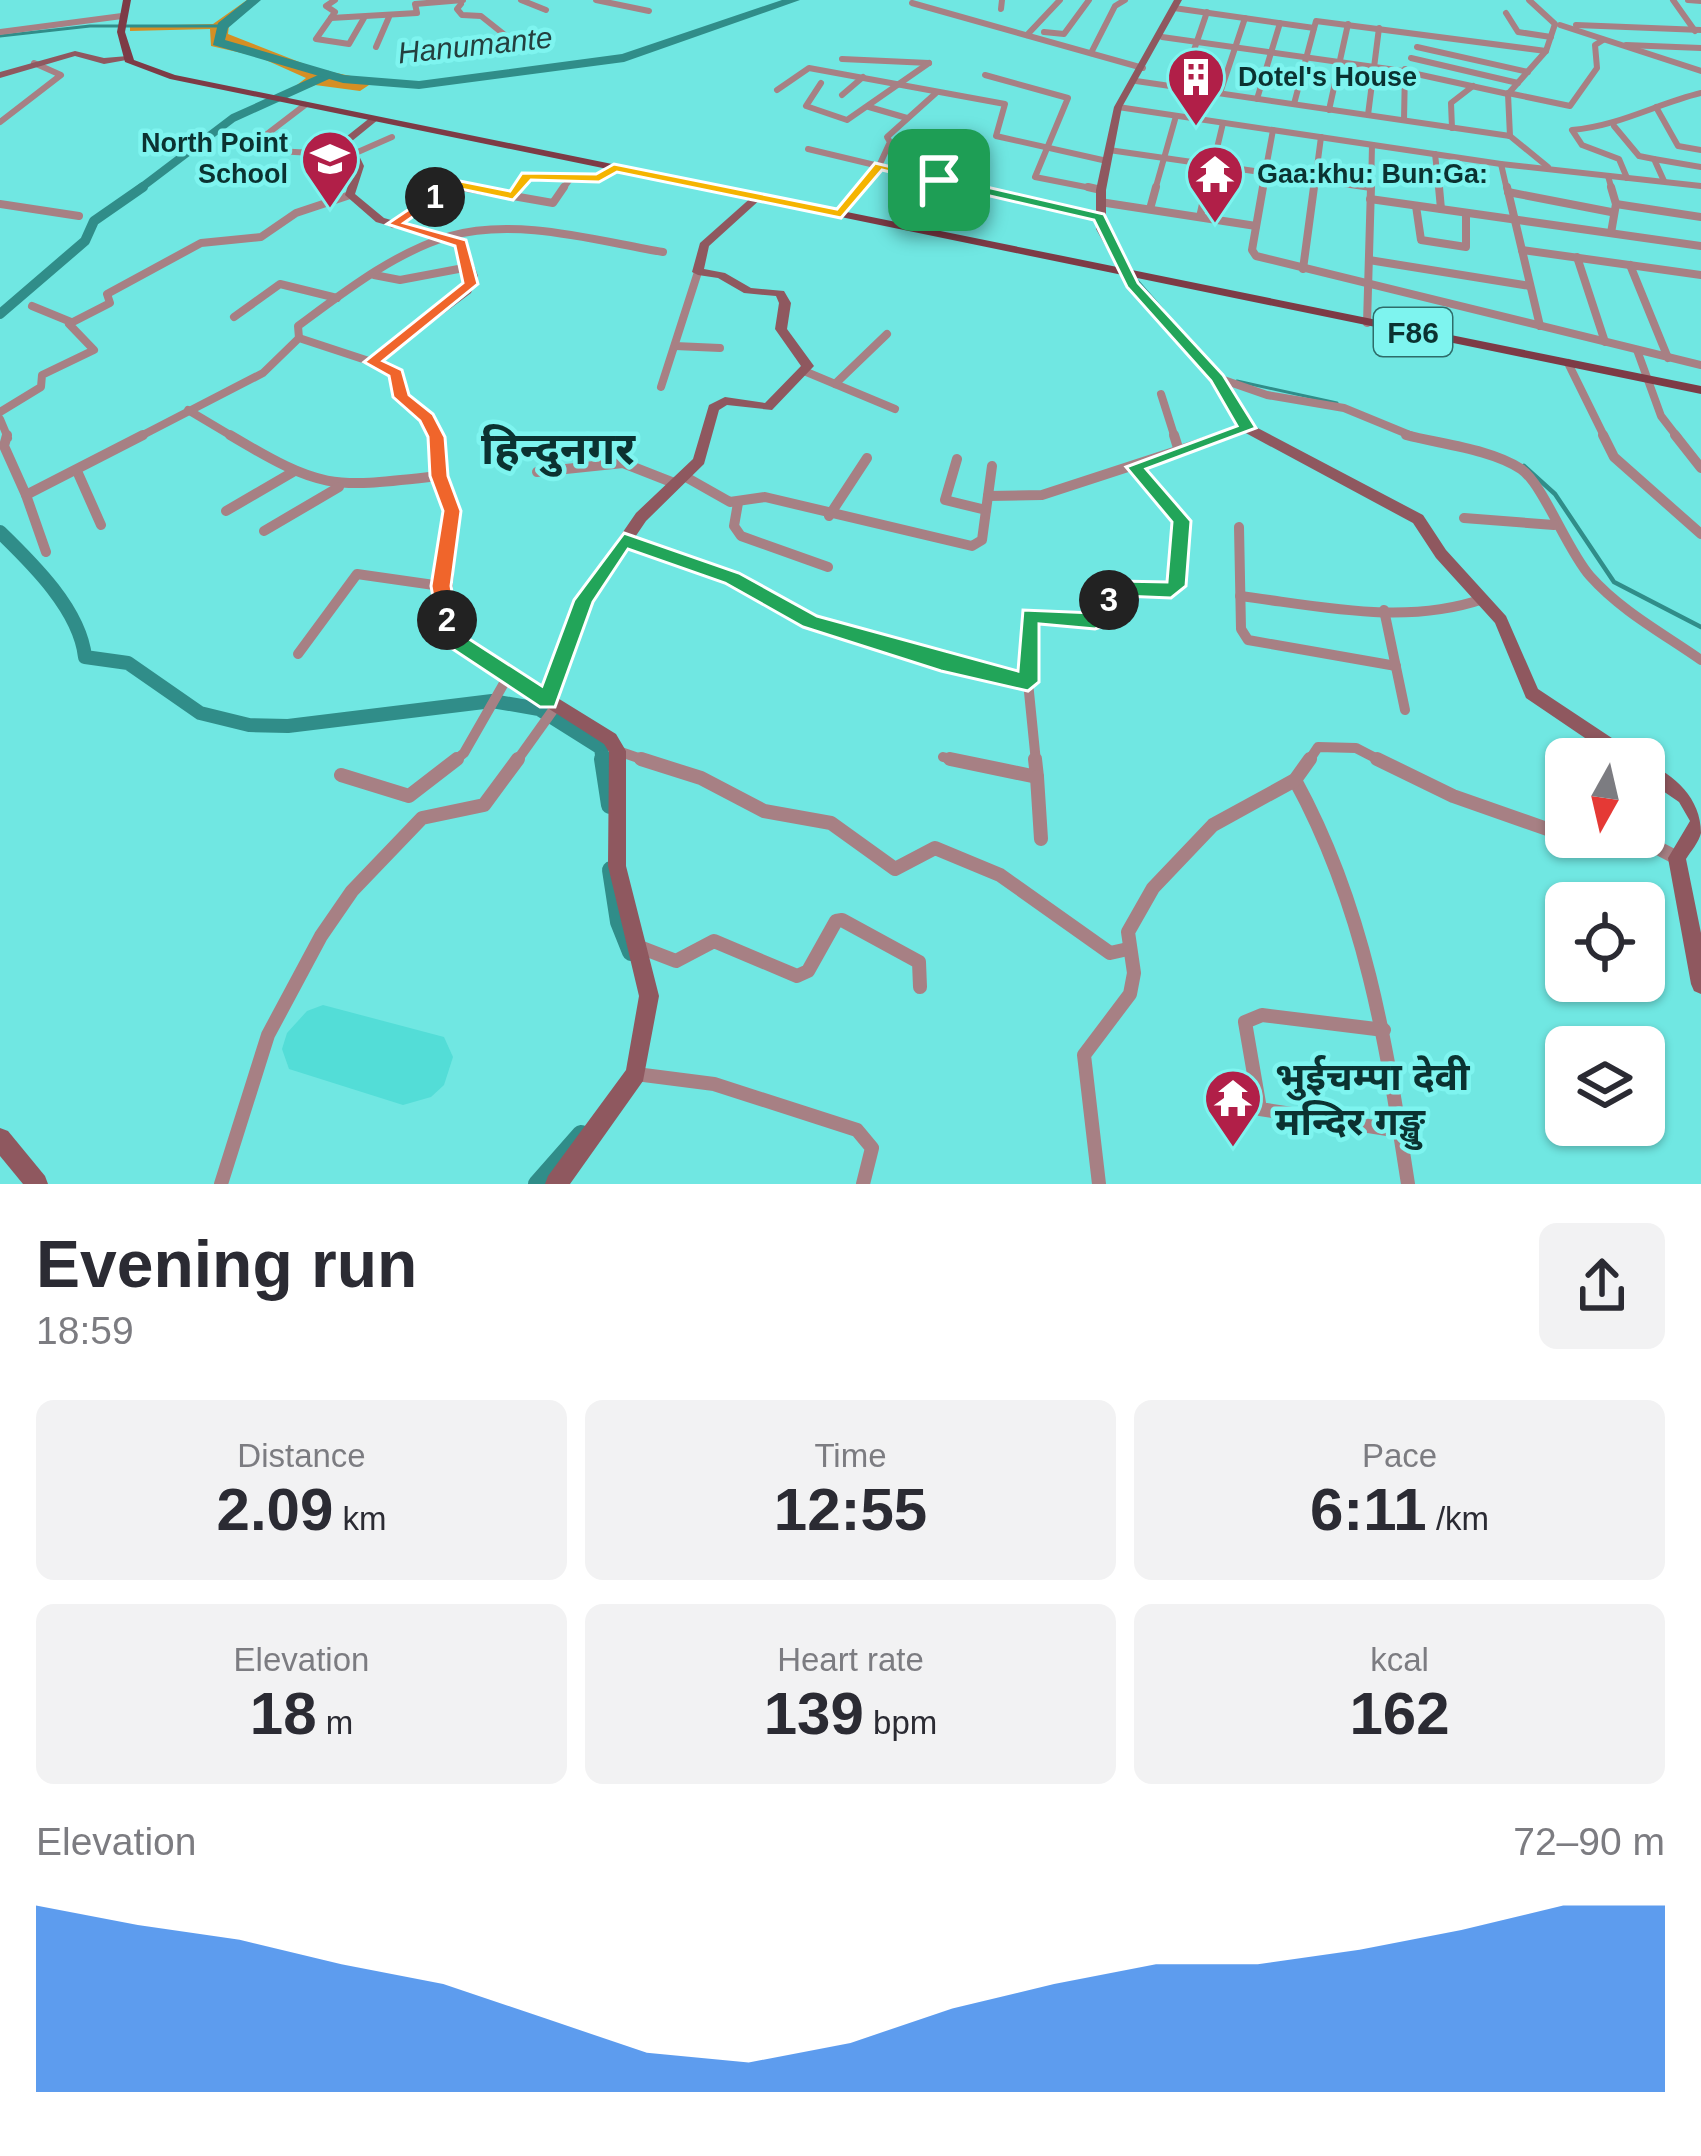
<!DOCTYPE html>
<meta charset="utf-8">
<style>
:root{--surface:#fff;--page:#f2f2f3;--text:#2b2b33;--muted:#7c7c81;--accent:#1a73e8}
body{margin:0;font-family:Helvetica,"Noto Sans Devanagari",sans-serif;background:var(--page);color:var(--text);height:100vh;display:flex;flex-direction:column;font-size:45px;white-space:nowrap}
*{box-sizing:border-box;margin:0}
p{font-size:39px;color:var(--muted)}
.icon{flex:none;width:66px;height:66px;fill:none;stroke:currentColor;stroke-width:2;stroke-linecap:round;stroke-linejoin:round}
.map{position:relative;height:1184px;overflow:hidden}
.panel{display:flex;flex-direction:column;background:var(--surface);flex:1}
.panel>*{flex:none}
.needle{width:78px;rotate:188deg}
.controls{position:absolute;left:1545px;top:738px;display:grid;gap:24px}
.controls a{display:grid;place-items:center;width:120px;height:120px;border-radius:18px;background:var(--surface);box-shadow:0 3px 9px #0004;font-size:60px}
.pin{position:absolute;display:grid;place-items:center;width:102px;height:102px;color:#fff;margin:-51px;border-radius:24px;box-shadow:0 6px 18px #0006}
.km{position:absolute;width:60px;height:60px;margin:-30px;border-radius:50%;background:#222;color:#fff;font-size:33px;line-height:60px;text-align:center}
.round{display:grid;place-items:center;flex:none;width:126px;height:126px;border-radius:18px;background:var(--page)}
.overview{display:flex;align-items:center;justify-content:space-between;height:204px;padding:0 36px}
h1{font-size:66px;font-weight:600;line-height:90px}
.stats{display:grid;grid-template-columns:repeat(3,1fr);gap:18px;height:204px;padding:12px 36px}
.stats div{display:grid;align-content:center;border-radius:18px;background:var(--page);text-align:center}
.stats b{font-size:60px;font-weight:600}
.stats small{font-size:33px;font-weight:400}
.stats p{font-size:33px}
.chart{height:336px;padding:24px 36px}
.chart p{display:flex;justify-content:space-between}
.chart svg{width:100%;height:216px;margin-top:12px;fill:var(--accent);opacity:.7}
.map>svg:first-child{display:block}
.built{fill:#53ddd7}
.green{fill:#d58f24}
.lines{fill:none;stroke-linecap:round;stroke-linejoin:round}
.stream-far1{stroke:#308d89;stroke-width:3}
.stream{stroke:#308d89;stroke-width:4.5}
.canal-far3{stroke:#308d89;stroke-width:8}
.canal-far2{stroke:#308d89;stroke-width:10}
.canal-far1{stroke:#308d89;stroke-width:14}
.canal{stroke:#308d89;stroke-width:18}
.river{fill:#308d89;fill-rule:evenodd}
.street-far3{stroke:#a78084;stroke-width:6}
.street-far2{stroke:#a78084;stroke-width:8}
.street-far1{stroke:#a78084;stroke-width:10}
.street{stroke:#a78084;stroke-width:14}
.secondary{fill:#8f585f;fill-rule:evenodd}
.primary{fill:#7d3b46;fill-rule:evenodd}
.split-1{fill:#f5b400;stroke:#fff;stroke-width:3}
.split-2{fill:#f0652b;stroke:#fff;stroke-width:3}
.split-3{fill:#22a559;stroke:#fff;stroke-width:3}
.split-4{fill:#22a559;stroke:#fff;stroke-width:3}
.labels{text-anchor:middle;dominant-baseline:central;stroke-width:9;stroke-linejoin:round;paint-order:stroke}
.far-poi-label{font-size:27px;font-weight:bold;fill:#0b3231;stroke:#7ef4ef;text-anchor:start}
.far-water-label{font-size:30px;font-style:italic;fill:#24403f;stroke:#7ef4ef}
.shield{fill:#7ef4ef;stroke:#2e6c6a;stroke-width:3}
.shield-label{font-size:30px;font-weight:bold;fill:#0b3231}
.near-poi-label{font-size:39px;font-weight:bold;fill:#0b3231;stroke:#7ef4ef;text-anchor:start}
.district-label{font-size:45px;font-weight:bold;fill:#0b3231;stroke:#7ef4ef}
</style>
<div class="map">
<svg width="1701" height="1184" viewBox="0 0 1701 1184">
<rect width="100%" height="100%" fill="#70e7e2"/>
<path class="built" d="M 323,1005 L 444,1037 L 453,1057 L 444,1085 L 431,1097 L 403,1105 L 289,1069 L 282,1049 L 287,1033 L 307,1011 Z"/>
<path class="green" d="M 247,0 L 260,0 L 229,25 L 228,34 L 317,69 L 375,81 L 360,91 L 315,85 L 300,91 L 293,88 L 306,78 L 259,57 L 211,46 L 210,29 L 130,31 L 130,26 L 213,24 Z"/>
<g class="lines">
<g class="stream-far1">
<path d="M 0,36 L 90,26 L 222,26"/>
<path d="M 1134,277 L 1162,309"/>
<path d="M 1237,381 L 1337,403"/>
</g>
<path class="stream" d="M 1524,466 L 1555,494 L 1614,582 L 1701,627"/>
<path class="canal-far3" d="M 138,190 L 233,118 L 328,75"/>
<path class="canal-far2" d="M 0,314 L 85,241 L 94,221 L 143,187"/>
<path class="canal-far1" d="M 0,532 C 33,564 80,610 85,657 L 128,663 L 200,713 L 249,725 L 288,726 L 492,701 L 539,709 L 601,748 L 603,762"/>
<g class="canal">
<path d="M 603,759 L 610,805"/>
<path d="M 611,870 L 619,922 L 631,952"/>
<path d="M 537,1184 L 581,1134"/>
</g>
<path class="river" d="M 247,0 L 261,0 L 228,28 L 225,40 L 344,75 L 419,81 L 622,54 L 782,0 L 800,0 L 624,62 L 419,89 L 343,83 L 213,45 L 218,23 Z"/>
<g class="street-far3">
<path d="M 335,0 L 326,6 L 335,12 L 316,39 L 349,44 L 364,18"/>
<path d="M 521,0 L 546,10"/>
<path d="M 596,0 L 649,11"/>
<path d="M 1673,0 L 1695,31"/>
<path d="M 1688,0 L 1701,1"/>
<path d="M 912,3 L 1143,68"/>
<path d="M 461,4 L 457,9 L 462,15 L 481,16 L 516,44"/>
<path d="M 1174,8 L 1314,28"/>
<path d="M 1001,9 L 1002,0"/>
<path d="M 1506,13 L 1518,32 L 1551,37"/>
<path d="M 331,18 L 417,13 L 415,4 L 463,0"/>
<path d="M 1560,25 L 1701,71"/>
<path d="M 1576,25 L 1701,30"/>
<path d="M 0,32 L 122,16"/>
<path d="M 1044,32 L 1064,34 L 1089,0"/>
<path d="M 1027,35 L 1060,0"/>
<path d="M 1162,37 L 1403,71 L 1508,94"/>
<path d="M 1626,45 L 1701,48"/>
<path d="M 376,47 L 389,17"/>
<path d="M 1417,47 L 1528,72"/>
<path d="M 1091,53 L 1115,6 L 1125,0"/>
<path d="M 1411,58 L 1518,83"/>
<path d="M 842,59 L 929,63"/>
<path d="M 985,75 L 1068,98 L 1035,177 L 1101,190"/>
<path d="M 1136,81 L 1510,136 L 1548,167"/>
<path d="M 821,83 L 806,106 L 847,120 L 929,63"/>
<path d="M 1181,88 L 1207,12"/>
<path d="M 777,90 L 809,68 L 1005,104 L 996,136 L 1107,161"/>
<path d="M 1220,93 L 1245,18"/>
<path d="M 1508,93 L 1570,106 L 1597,68 L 1595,45 L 1603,40"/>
<path d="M 842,95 L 863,77"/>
<path d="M 1257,99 L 1280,23"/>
<path d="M 1294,104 L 1316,21 L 1546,51"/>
<path d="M 869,107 L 907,118"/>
<path d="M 1118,107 L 1501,164 L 1701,186"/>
<path d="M 1656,107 L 1678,146 L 1701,150"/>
<path d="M 1329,110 L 1348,24"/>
<path d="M 1368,115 L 1379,28"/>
<path d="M 1404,120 L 1405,69"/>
<path d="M 0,122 L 61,75 L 34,63"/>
<path d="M 1614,126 L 1639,156 L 1654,159"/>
<path d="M 1452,128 L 1451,103 L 1473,86"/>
<path d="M 1510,136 L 1508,94 L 1546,51 L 1555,24 L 1529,0"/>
<path d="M 808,149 L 879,166 L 890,142 L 887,137 L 936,93"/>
<path d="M 246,150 L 305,105"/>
<path d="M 1109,150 L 1371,188"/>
<path d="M 276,151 L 351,155 L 392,137"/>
<path d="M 1435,154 L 1439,190"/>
<path d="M 1501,164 L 1507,190"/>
<path d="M 1608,176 L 1612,190"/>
<path d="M 1627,178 L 1619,159 L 1582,145 L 1572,130 C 1619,126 1656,104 1701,93"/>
<path d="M 1664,181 L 1654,159 L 1701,167"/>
<path d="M 446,190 L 453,186 L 479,190"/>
<path d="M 517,190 L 527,176 L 571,178"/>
<path d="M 562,190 L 571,178 L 602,178 L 614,168"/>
<path d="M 1155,190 L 1176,116"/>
<path d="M 1207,190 L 1223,123"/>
<path d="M 1262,190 L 1273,130"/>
<path d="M 1314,190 L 1321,137"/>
<path d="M 1371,190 L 1372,145"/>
</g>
<g class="street-far2">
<path d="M 461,187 L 553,203 L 564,187"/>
<path d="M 1088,187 L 1101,190"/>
<path d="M 1263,187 L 1252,250 L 1256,256 L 1701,365"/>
<path d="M 1439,187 L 1441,209"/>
<path d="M 1507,187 L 1540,326"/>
<path d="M 1508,192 L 1611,212"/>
<path d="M 513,196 L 519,187"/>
<path d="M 1370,199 L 1701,246"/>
<path d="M 1100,202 L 1256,226"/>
<path d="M 0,204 L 79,216"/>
<path d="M 1616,204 L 1701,217"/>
<path d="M 1416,206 L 1421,240 L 1466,247 L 1466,213"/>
<path d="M 1150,209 L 1156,187"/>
<path d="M 1200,217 L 1207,187"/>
<path d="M 393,224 L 451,187"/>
<path d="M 1611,233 L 1616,204 L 1611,187"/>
<path d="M 1522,250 L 1701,275"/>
<path d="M 1577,257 L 1605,342"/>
<path d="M 1369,260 L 1530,286"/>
<path d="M 1630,265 L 1668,358"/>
<path d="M 1303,269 L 1314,187"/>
<path d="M 374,275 L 400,280 L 469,267"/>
<path d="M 32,306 L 71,322"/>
<path d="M 234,317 L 280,284 L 337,298"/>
<path d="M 1367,323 L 1371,187"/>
<path d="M 299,338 L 298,326 C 344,292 395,252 450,236 C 517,217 597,241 663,252"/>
<path d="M 675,346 L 720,348"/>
<path d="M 1637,350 L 1661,416 L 1678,438"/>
<path d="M 1568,363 L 1605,438"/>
<path d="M 804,371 L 895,409"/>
<path d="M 1218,378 L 1267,395 L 1344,408 L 1417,438"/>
<path d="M 835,384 L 887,334"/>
<path d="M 661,387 L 698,272"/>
<path d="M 1161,394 L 1175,438"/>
<path d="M 188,410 L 235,438"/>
<path d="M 0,412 L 41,387 L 42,375 L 94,350 L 69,324 L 110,303 L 107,294 L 201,243 L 261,237 L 296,213 L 350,195"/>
<path d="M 0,419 L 8,438"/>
<path d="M 137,438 L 263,373 L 299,338 L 372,362"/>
<path d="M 1217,438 L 1247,428"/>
</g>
<g class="street-far1">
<path d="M 7,435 L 4,446 L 26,495"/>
<path d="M 230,435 C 324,491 332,488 439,476"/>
<path d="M 1174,435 L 1179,451"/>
<path d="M 1406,435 C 1440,444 1491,449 1521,469 C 1543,484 1567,550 1590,576 C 1621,611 1664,634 1701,660"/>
<path d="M 1603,435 L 1614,457 L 1701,534"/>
<path d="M 1675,435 L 1701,468"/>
<path d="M 957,459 L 945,500 L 986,510"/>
<path d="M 77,471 L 101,525"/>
<path d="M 537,472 L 623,463 L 674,483"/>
<path d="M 684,476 L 730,502 L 765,497 L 972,546 L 982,540 L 992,466"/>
<path d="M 988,496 L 1042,495 L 1226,435"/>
<path d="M 738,503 L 734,526 L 741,536 L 828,567"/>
<path d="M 226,511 L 293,472"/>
<path d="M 829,516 L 867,458"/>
<path d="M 1464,518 L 1554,525"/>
<path d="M 1239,527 L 1241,629 L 1248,640 L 1396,666"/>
<path d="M 264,531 L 339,487"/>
<path d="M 624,540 L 732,578 L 810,621 L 941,663 L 1028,682"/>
<path d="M 46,552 L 26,495 L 143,435"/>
<path d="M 1240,596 C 1320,606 1404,626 1483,599"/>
<path d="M 1384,610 L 1405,710"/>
<path d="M 298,654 L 357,574 L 441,586"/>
<path d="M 618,751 L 650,762"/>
<path d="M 943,757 L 964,762"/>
<path d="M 453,762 L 464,753 L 507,678"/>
<path d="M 516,762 L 556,706"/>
<path d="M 1036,762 L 1028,682 L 1030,615 L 1095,621 L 1106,613 L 1112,590 L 1164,593 L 1176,586 L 1181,521 L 1134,467"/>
<path d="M 1308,762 L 1318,747 L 1356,748 L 1383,762"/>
</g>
<g class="street">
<path d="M 641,759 L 701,778 L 764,811 L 831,823 L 895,869 L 935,848 L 1000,875 L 1110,953 L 1128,949"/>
<path d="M 950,759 L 1037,777 L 1035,759"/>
<path d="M 1377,759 L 1453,796 L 1550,830 L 1566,807"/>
<path d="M 341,775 L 409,796 L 457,759"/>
<path d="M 1037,777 L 1041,839"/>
<path d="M 1295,780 C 1365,908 1386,1042 1408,1184"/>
<path d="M 1637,837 L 1677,858"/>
<path d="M 637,946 L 676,961 L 714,941 L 797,976 L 808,971 L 836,921 L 842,920 L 919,962 L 920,987"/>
<path d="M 1384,1030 L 1262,1015 L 1245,1022 L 1260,1109 L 1400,1131"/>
<path d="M 636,1074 L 714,1084 L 857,1130 L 872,1148 L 863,1184"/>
<path d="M 221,1184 L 268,1035 L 321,936 L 352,891 L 422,818 L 484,805 L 518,759"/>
<path d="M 1099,1184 L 1084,1055 L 1130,994 L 1134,973 L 1128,932 L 1153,888 L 1213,825 L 1295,780 L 1310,759"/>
</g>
<g class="secondary">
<path d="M 1174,0 L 1182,0 L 1122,107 L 1106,190 L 1106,229 L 1137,282 L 1222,375 L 1252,425 L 1423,515 L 1446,550 L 1506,616 L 1538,689 L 1636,754 L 1639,759 L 1616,759 L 1526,698 L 1495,623 L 1436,558 L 1413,523 L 1242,431 L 1213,380 L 1128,286 L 1096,229 L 1096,219 L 881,169 L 844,216 L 835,214 L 876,164 L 879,163 L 1096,213 L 1096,190 L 1114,107 Z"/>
<path d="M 75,51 L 104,58 L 128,56 L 132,59 L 104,64 L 75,56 L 0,78 L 0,72 Z"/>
<path d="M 371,117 L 379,119 L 352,141 L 364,166 L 355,194 L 384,218 L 465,241 L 478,276 L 471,293 L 381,361 L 400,370 L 407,395 L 432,415 L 443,437 L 446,476 L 459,511 L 451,606 L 464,639 L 543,688 L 579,596 L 636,513 L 693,459 L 709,405 L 725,397 L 765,403 L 801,366 L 775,329 L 779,303 L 776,296 L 744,293 L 718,278 L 698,275 L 692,272 L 700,243 L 754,195 L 763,197 L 709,246 L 704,269 L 725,273 L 751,288 L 784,291 L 791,303 L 787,329 L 814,366 L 772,410 L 727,405 L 719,410 L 704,464 L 646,521 L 591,602 L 556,697 L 616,734 L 626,751 L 626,866 L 659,996 L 643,1081 L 570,1184 L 545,1184 L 548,1176 L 626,1070 L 639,996 L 608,866 L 609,752 L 604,744 L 452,647 L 435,606 L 445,511 L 432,476 L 429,437 L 422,420 L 395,397 L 390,375 L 366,362 L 462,289 L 466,276 L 456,245 L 376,222 L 345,195 L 354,166 L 342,140 Z"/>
<path d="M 1644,761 C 1673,774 1701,797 1701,833 C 1699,842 1691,851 1686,859 L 1701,933 L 1701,994 L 1694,991 L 1691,984 L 1668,858 L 1690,821 L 1679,802 L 1644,778 Z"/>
<path d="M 0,1128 L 8,1131 L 45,1176 L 48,1184 L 23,1184 L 0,1156 Z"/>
</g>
<path class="primary" d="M 123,0 L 131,0 L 125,32 L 134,60 L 175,75 L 1701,386 L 1701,394 L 170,79 L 125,62 L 117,32 Z"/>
</g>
<path class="split-1" d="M 875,163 L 945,180 L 939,184 L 882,170 L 841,218 L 617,172 L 599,182 L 531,180 L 513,200 L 461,189 L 435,201 L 428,197 L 460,181 L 510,191 L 522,173 L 596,174 L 614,164 L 837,209 Z"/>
<path class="split-2" d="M 430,195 L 441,197 L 404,223 L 466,240 L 478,284 L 383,361 L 402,370 L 409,395 L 433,414 L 445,437 L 448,476 L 461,511 L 451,586 L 457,620 L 447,628 L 437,620 L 431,586 L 443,511 L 430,476 L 428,437 L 420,421 L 393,397 L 389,376 L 364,362 L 463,283 L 455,246 L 387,224 Z"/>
<path class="split-3" d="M 624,533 L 739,573 L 817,616 L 1018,671 L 1023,610 L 1094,613 L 1102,595 L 1119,600 L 1110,624 L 1095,629 L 1039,624 L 1039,682 L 1028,691 L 941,671 L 803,627 L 725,583 L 628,549 L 593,602 L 555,707 L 540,707 L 451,648 L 437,620 L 447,613 L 454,615 L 466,637 L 542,686 L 574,600 Z"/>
<path class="split-4" d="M 939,176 L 1104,214 L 1138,283 L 1223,375 L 1256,428 L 1146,469 L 1191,521 L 1186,586 L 1171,598 L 1123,596 L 1109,608 L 1099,600 L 1118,581 L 1167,582 L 1172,522 L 1126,467 L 1237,426 L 1211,381 L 1127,287 L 1094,220 L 934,183 Z"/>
<defs>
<g id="building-pin" transform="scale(3)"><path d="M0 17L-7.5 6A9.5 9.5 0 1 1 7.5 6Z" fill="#b11f48" stroke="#7ef4ef"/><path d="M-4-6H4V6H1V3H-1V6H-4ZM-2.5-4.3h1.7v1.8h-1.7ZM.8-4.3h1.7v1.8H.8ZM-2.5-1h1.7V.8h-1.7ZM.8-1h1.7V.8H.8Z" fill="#fff"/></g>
<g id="school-pin" transform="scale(3)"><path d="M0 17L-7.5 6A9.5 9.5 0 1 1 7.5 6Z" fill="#b11f48" stroke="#7ef4ef"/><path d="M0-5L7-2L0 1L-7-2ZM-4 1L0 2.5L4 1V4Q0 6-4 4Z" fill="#fff"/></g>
<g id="temple-pin" transform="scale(3)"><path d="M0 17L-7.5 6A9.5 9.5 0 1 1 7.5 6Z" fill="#b11f48" stroke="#7ef4ef"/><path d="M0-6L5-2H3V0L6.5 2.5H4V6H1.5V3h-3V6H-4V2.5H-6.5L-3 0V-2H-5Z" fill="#fff"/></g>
</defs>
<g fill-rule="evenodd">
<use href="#building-pin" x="1196" y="77"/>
<use href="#school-pin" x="330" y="159"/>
<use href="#temple-pin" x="1215" y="174"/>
<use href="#temple-pin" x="1233" y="1098"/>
</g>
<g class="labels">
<g class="far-poi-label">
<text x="1238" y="77">Dotel's House</text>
<text x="288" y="143" text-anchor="end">North Point<tspan x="288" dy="31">School</tspan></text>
<text x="1257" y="174">Gaa:khu: Bun:Ga:</text>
</g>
<g class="far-water-label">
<text transform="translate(475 45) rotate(-6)">Hanumante</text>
</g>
<rect class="shield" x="1374" y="308" width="78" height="48" rx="9"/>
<g class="shield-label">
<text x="1413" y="332">F86</text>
</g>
<g class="near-poi-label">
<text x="1275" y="1076">भुईचम्पा देवी<tspan x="1275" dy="45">मन्दिर गङ्खु</tspan></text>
</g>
<g class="district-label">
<text x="558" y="448">हिन्दुनगर</text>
</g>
</g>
</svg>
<div class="controls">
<a><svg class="needle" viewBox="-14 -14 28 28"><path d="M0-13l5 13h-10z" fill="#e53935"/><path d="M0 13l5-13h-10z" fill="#7c7c81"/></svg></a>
<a><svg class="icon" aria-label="locate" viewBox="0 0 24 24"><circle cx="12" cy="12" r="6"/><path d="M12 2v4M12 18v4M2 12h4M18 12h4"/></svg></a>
<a><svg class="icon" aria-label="layers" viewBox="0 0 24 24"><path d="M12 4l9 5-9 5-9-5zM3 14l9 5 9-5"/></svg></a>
</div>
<div class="pin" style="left:939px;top:180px;background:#1e9e55"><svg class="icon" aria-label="arrive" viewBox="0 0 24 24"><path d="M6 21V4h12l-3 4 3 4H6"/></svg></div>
<b class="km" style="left:435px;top:197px">1</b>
<b class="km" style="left:447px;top:620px">2</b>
<b class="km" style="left:1109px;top:600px">3</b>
</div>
<section class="panel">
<div class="overview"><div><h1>Evening run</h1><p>18:59</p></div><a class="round"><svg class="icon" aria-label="share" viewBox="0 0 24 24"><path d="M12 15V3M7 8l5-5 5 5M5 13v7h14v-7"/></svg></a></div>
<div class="stats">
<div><p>Distance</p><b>2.09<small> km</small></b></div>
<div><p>Time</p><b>12:55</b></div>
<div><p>Pace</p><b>6:11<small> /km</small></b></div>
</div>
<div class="stats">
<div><p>Elevation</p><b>18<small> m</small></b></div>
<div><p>Heart rate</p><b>139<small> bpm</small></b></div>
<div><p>kcal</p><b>162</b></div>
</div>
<div class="chart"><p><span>Elevation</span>72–90 m</p>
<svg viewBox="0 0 160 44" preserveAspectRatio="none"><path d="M0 44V6L10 10L20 13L30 18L40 22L50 29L60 36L70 38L80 34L90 27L100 22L110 18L120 18L130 15L140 11L150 6L160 6V44z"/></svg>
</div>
</section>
